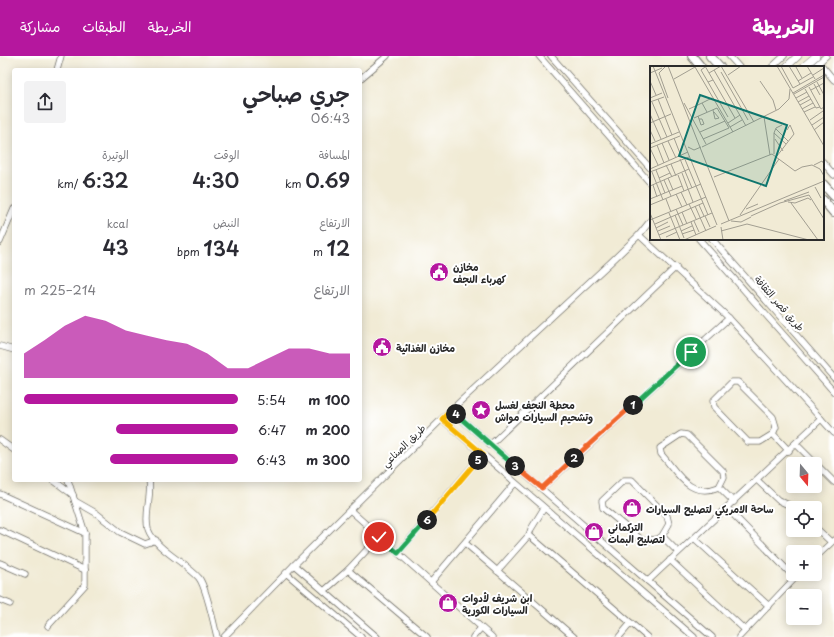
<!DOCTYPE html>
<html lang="ar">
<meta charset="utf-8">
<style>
:root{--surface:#fff;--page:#f2f2f3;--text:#2b2b33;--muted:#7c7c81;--accent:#b5179e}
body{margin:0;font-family:"Playpen Sans","Playpen Sans Arabic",sans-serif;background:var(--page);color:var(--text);direction:rtl;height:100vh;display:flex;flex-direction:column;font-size:15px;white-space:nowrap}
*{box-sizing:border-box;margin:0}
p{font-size:13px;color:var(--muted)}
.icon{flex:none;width:22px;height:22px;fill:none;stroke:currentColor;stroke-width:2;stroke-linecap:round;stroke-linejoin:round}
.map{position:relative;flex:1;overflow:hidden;direction:ltr}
.details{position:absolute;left:12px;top:12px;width:350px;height:414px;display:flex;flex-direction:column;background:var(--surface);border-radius:4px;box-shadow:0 2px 10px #0003;direction:rtl}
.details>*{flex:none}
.needle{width:26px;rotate:161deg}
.tools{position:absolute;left:786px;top:401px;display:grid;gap:8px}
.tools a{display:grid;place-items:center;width:36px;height:36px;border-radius:4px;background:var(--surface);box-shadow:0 2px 10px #0003;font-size:20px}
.pin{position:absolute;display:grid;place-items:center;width:34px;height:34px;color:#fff;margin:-17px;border:2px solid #fff;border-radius:50%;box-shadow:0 1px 4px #0007}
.km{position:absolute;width:20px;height:20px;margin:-10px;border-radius:50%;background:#222;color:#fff;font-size:11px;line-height:20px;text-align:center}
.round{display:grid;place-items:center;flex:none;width:42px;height:42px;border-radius:4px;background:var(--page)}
.summary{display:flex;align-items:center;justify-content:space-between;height:68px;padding:0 12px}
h1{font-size:22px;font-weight:600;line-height:30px}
.metrics{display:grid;grid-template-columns:repeat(3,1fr);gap:6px;height:68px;padding:4px 12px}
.metrics div{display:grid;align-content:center}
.metrics b{font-size:20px;font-weight:600}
.metrics small{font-size:11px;font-weight:400}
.metrics p{font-size:11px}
.chart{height:112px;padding:8px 12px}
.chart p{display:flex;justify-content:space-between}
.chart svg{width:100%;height:72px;margin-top:4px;fill:var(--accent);opacity:.7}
ul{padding:0 12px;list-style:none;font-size:13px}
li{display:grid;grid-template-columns:64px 48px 1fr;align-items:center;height:30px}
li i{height:10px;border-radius:5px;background:var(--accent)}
header{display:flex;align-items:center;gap:24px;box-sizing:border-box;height:56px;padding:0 20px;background:var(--accent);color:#fff}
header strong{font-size:19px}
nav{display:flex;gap:22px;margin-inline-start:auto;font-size:14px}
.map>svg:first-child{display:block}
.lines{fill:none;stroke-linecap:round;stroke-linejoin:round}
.minor-casing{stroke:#706e66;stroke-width:7}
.major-casing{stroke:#706e66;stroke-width:8}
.highway-casing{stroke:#706e66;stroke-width:10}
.minor{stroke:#fff;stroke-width:5.5}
.major{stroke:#fff;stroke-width:7}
.highway{stroke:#fff;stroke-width:8}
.split-1-casing{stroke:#fff;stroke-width:8}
.split-2-casing{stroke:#fff;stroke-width:8}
.split-3-casing{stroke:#fff;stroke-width:8}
.split-4-casing{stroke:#fff;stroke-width:8}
.split-5-casing{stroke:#fff;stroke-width:8}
.split-6-casing{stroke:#fff;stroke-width:8}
.split-7-casing{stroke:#fff;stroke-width:8}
.split-1{stroke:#22a559;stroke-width:5}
.split-2{stroke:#f0652b;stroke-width:5}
.split-3{stroke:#f0652b;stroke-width:5}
.split-4{stroke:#22a559;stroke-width:5}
.split-5{stroke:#f5b400;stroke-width:5}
.split-6{stroke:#f5b400;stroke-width:5}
.split-7{stroke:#22a559;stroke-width:5}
.labels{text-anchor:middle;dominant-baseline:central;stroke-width:4;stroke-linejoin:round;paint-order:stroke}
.poi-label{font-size:10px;font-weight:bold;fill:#2b2b2b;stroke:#fff;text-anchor:start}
.street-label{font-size:10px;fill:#2b2b2b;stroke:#fff}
.inset-road{fill:none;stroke:#a29e91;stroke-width:1}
.view{fill:#0f766e;fill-opacity:0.15;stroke:#0f766e;stroke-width:2}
.inset-edge{fill:none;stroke:#2b2b2b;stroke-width:2}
</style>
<header>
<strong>الخريطة</strong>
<nav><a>الخريطة</a><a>الطبقات</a><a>مشاركة</a></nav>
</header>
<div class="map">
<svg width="834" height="581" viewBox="0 0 834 581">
<rect width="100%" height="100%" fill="#fff"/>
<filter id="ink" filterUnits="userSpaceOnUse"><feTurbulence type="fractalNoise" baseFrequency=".025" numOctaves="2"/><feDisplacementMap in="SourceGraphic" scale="8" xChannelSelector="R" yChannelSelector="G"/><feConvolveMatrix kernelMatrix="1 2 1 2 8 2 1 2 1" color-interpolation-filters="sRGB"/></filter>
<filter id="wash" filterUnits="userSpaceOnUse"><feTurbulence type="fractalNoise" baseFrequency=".012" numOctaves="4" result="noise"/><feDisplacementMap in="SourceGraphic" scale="16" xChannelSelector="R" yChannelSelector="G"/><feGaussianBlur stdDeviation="0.9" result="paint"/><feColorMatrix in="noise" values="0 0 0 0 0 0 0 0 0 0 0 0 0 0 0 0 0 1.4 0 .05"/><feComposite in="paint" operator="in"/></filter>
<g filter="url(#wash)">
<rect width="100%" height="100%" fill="#f1ebd5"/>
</g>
<g filter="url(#ink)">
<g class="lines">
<g class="minor-casing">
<g id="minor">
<path d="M 539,0 L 651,128"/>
<path d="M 551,0 L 651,113"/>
<path d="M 729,0 L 739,11"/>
<path d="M 772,11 L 784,0"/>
<path d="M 814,11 L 826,0"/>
<path d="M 823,11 L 834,24"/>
<path d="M 57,14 L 61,0"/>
<path d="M 360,23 L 387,0"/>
<path d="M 823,106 L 834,119"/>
<path d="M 639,179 L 729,262 L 834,377"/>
<path d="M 699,183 L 834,336"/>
<path d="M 712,183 L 834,322"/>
<path d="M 0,186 L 14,153"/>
<path d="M 0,290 L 14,294"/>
<path d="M 451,354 L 712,581"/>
<path d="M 442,363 L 694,581"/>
<path d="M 681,378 L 687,379 L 723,415 L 724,421 L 719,431 C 689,443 678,417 661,398 L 660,392 Z"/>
<path d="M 773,378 L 760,386 L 748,386 L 714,351 L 713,345 L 732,326 L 738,326 L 773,361 L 776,371 L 773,378 L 789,395"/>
<path d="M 0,384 L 14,394"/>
<path d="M 796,388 L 834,426"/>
<path d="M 490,389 L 676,211"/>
<path d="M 53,424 L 73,439"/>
<path d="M 149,424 C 152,440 144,458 148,473 C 154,492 186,507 199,522 C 206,531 214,568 217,581"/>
<path d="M 757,424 L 778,444 L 795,452"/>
<path d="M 719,431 L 734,446"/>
<path d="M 542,432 L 729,262"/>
<path d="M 0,438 L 85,477"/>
<path d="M 75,445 L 96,457 L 120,476 L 145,488 L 156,484"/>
<path d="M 727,452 L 795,522 L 739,581"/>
<path d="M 350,454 L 492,581"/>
<path d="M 815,471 L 831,486"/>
<path d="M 0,474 L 85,514"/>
<path d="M 529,479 L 647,581"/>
<path d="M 662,480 L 658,483 L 643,485 L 603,452 L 602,445 L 624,424 L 632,424 L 667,460 L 669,468 L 662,480 L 678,496"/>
<path d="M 694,482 L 769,550"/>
<path d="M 465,487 L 574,581"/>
<path d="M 398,497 L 483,398"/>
<path d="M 815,502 L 834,484"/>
<path d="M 670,504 L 745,574"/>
<path d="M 0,507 L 25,518"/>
<path d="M 294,509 L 377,581"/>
<path d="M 348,514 L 427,581"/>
<path d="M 497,515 L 529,479 L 531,473 L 544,452"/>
<path d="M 286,517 L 361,581"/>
<path d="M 432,525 L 515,427"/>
<path d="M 648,525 L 821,363"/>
<path d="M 324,535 L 348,514 L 379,481"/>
<path d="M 0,544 L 10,548"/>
<path d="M 48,570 L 85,529 L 85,477 L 68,424"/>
<path d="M 224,581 L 294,509 L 451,354 L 611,206 L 639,179 L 651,164"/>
<path d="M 473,581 L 481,572"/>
<path d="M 619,581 L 631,567"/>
</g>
</g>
<g class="major-casing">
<g id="major">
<path d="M 786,11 L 798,0"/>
<path d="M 803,11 L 816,0"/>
</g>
</g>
<g class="highway-casing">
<g id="highway">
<path d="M 692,0 L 701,11"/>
<path d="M 710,0 L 720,11"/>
<path d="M 823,128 L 834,140"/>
<path d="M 823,144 L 834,157"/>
</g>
</g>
<use href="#minor" class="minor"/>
<use href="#major" class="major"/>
<use href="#highway" class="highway"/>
</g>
</g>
<g class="lines" filter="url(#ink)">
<g class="split-1-casing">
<path id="split-1" d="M 633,349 L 691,296"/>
</g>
<g class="split-2-casing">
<path id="split-2" d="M 574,402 L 633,349"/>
</g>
<g class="split-3-casing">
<path id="split-3" d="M 515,410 L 542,432 L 574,402"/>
</g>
<g class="split-4-casing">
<path id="split-4" d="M 456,358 L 515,410"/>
</g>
<g class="split-5-casing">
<path id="split-5" d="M 456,358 L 451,354 L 442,363 L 483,398 L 478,404"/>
</g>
<g class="split-6-casing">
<path id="split-6" d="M 427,464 L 478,404"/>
</g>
<g class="split-7-casing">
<path id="split-7" d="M 379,481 L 398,497 L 427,464"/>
</g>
<use href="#split-1" class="split-1"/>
<use href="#split-2" class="split-2"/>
<use href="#split-3" class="split-3"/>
<use href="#split-4" class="split-4"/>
<use href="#split-5" class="split-5"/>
<use href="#split-6" class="split-6"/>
<use href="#split-7" class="split-7"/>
</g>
<defs>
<g id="civic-disc" transform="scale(1)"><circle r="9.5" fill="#b5179e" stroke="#fff"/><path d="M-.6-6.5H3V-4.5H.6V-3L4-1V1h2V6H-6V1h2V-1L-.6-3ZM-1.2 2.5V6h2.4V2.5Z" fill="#fff"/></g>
<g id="sight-disc" transform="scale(1)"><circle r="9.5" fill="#b5179e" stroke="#fff"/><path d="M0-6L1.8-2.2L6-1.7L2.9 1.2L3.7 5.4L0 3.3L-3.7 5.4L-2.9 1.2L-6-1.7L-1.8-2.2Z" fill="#fff"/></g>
<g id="shop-disc" transform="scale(1)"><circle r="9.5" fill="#b5179e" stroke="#fff"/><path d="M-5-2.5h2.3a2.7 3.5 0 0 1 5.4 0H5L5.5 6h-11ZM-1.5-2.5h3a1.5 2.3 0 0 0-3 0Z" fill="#fff"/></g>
</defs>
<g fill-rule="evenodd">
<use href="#civic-disc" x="439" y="216"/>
<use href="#civic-disc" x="382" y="291"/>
<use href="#sight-disc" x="481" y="354"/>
<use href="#shop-disc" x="632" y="452"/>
<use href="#shop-disc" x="594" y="476"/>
<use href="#shop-disc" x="448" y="547"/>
</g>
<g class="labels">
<g class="poi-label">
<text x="453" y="210">مخازن<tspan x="453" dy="12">كهرباء النجف</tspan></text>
<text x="396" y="291">مخازن الغذائية</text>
<text x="495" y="348">محطة النجف لغسل<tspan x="495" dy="12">وتشحيم السيارات مواش</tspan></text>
<text x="646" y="452">ساحة الامريكي لتصليح السيارات</text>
<text x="608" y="470">التركماني<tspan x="608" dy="12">لتصليح البمات</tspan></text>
<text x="462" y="541">ابن شريف لأدوات<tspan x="462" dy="12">السيارات الكورية</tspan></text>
</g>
<g class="street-label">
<text transform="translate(780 247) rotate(49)">طريق قصر الثقافة</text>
<text transform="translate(403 389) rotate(-44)">طريق الصناعي</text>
</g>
</g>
<g transform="translate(650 10)">
<rect width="174" height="174" fill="#f1ebd5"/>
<path class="inset-road" d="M 3,0 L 67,159M 16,0 L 9,7 L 18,32M 18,0 L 79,155M 55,0 L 85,52M 71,0 L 104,56M 127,0 L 174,80M 131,0 L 143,22M 139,0 L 150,18M 157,0 L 165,13M 45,1 L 83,66M 55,1 L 51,4 L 58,16 L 63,14M 146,1 L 152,12M 64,4 L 96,60M 71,6 L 98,54M 0,7 L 12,2M 59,7 L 71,0M 78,9 L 91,0M 163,9 L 174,2M 24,13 L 45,1M 0,15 L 6,29M 110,15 L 123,34 L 126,44M 148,15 L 161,7M 58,16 L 78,51M 167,16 L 174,29M 164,18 L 170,29M 159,21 L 171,43 L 174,41M 143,22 L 163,11M 155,23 L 166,42 L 170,41M 161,24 L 174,17M 143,27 L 174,9M 144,28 L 174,11M 0,32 L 12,27M 146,32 L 157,26M 8,33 L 22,69M 0,36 L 14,31M 2,36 L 17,71M 148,36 L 159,30M 34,37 L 56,78M 150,39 L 161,33M 67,42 L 79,62M 39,43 L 52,37M 152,43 L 163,37M 63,44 L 65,53 L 69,52 L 64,46M 57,46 L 52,37 L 62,32M 154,46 L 165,41M 0,48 L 11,73M 48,50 L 51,59 L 54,58 L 52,53 L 49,53M 114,51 L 120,89M 44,52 L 67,42M 160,54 L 173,45M 0,57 L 21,48M 78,57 L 90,49M 162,59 L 174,51M 80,61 L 92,54M 126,63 L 138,75M 0,64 L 5,75M 164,64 L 174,56M 50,66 L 75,55M 124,67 L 136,78M 24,72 L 31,90M 53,73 L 79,62M 125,73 L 133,85M 18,75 L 26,92M 12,77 L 19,94M 0,78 L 29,66M 7,79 L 14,97M 38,81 L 44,84 L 51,81M 52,81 L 129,43 L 139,33 L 140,23M 0,82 L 30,70M 0,82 L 8,99M 124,88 L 124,67 L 126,62 L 132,59M 127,90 L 144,68 L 140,59 L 137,64M 34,91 L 58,149M 30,93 L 42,122M 21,98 L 26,110M 16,99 L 22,111M 164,99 L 172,95 L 174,98M 0,103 L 38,86M 6,104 L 15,127M 0,106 L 39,91M 2,106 L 13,134M 32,107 L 43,136M 28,109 L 34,125M 64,111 L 122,88 L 145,105 L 152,101 L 162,99 L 170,103 L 174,110M 9,112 L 20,107M 18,112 L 23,124M 14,114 L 21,130M 3,119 L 7,131M 0,120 L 39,103M 165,121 L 171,132M 31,126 L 37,139M 26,128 L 32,141M 0,133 L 32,120M 16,133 L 21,146M 134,135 L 159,126M 138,136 L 145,137 L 158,132 L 161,134M 141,137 L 168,174M 39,138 L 46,153M 0,139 L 51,118M 49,139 L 54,150M 45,140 L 56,165M 26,143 L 33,159M 96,143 L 108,138M 32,146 L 37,158M 0,147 L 11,174M 19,147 L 30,174M 25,149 L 34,172M 90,149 L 129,93M 55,150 L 60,161M 101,150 L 130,137 L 159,129 L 174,153M 0,154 L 56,131M 44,155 L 49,166M 81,155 L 91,156 L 101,151M 41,156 L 46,169M 5,158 L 53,137M 71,158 L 174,115M 71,161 L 73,174M 6,162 L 18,156M 8,165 L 20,160M 31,165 L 42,160M 71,165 L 97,158 L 159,174M 32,168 L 44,164M 9,169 L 62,147M 16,171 L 27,166M 34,174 L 66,160"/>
<path class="view" d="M 50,29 L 137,59 L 116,120 L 29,90 Z"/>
<rect width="174" height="174" class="inset-edge"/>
</g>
</svg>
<div class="tools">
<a><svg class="needle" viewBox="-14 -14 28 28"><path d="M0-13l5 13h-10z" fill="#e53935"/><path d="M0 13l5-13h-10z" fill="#7c7c81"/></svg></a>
<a><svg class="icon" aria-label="locate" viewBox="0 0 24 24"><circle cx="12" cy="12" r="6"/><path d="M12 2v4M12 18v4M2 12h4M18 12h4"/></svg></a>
<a>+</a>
<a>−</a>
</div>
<div class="pin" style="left:691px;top:296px;background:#1e9e55"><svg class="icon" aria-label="arrive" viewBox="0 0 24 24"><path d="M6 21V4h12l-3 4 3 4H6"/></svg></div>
<div class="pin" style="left:379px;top:481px;background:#d93025"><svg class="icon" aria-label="check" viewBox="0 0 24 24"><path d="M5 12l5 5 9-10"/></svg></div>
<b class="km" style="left:633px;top:349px">1</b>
<b class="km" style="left:574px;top:402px">2</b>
<b class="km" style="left:515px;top:410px">3</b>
<b class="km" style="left:456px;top:358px">4</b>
<b class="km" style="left:478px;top:404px">5</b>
<b class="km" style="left:427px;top:464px">6</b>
<section class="details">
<div class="summary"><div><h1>جري صباحي</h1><p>06:43</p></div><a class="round"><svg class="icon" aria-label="share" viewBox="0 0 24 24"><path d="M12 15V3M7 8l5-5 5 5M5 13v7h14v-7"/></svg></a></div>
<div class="metrics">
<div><p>المسافة</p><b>0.69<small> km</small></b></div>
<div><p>الوقت</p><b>4:30</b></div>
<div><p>الوتيرة</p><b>6:32<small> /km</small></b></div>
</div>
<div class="metrics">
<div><p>الارتفاع</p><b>12<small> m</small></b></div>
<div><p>النبض</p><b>134<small> bpm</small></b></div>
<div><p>kcal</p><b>43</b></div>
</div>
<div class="chart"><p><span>الارتفاع</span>214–225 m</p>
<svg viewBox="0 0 160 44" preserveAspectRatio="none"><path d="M0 44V29L10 21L20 12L30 6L40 9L50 15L60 18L70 21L80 23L90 29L100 38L110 38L120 32L130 26L140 26L150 29L160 29V44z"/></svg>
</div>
<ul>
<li><b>100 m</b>5:54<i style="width:100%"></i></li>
<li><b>200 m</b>6:47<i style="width:57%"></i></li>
<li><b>300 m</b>6:43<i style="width:60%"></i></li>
</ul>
</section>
</div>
